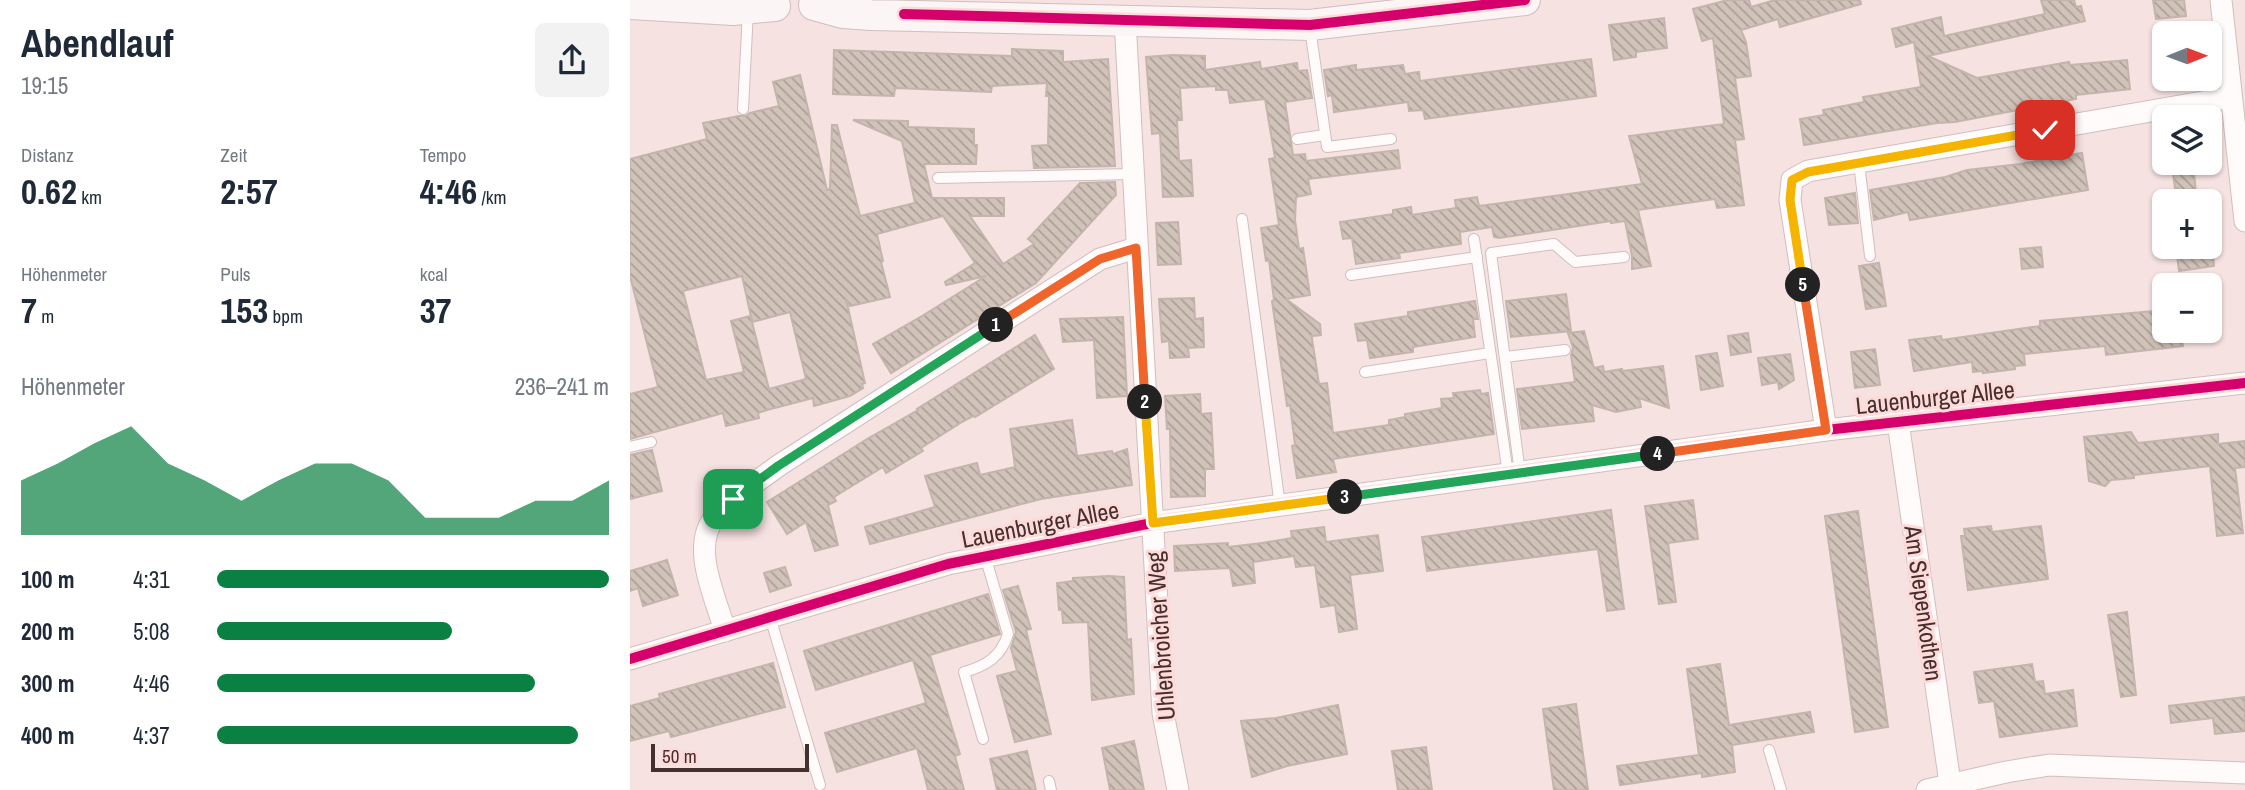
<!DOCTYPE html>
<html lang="de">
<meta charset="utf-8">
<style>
:root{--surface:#fff;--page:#f2f2f3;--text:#1f2937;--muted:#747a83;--accent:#0b8043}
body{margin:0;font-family:"Archivo Narrow",sans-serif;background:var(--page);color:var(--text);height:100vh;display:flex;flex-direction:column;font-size:26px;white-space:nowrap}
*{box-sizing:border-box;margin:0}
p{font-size:23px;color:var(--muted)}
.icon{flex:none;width:38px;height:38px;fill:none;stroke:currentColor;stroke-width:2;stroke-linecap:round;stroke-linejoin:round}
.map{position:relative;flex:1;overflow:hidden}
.side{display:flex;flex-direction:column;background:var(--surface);width:630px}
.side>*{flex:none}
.needle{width:46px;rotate:89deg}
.tools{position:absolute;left:1522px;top:21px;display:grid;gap:14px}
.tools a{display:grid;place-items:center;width:70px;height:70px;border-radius:10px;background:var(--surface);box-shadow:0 2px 5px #0004;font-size:35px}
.scale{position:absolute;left:21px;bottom:18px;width:158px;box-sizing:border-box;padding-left:7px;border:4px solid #462f2f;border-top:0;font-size:19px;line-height:24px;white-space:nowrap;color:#462f2f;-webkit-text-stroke:5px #fedad9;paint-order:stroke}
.pin{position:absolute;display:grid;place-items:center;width:60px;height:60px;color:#fff;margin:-30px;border-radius:14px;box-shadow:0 4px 10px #0006}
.km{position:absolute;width:35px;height:35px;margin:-18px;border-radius:50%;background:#222;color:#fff;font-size:19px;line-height:35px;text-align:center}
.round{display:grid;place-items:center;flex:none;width:74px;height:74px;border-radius:10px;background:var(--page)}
.head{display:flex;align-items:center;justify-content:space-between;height:119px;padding:0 21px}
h1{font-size:38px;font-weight:700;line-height:52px}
.stats{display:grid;grid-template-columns:repeat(3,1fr);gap:10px;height:119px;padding:7px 21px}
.stats div{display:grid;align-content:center}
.stats b{font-size:35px;font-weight:700}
.stats small{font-size:19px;font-weight:400}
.stats p{font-size:19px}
.chart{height:196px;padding:14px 21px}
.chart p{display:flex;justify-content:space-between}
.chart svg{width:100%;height:126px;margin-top:7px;fill:var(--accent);opacity:.7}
ul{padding:0 21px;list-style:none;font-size:23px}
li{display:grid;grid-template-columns:112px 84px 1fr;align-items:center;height:52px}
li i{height:18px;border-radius:9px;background:var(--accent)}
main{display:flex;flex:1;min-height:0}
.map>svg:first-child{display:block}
.building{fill:url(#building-back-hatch);stroke:#c3b5ac;stroke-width:2;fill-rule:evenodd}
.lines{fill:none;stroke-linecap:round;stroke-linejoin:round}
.service-casing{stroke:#d1bebe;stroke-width:12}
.minor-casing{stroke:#d1bebe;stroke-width:23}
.secondary-casing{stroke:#d1bebe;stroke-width:32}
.service{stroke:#fefbfa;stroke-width:10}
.minor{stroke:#fefbfa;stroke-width:21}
.secondary{stroke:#fbf5f5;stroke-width:30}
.cycleway-casing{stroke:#fedad9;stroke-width:15}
.cycleway{stroke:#d6006c;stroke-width:10}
.split-1-casing{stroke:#fff;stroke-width:14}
.split-2-casing{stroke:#fff;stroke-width:14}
.split-3-casing{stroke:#fff;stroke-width:14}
.split-4-casing{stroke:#fff;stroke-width:14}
.split-5-casing{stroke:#fff;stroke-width:14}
.split-6-casing{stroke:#fff;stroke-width:14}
.split-1{stroke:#22a559;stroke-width:9}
.split-2{stroke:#f0652b;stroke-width:9}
.split-3{stroke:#f5b400;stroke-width:9}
.split-4{stroke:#22a559;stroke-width:9}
.split-5{stroke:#f0652b;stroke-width:9}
.split-6{stroke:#f5b400;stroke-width:9}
.labels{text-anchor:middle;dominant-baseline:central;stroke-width:6;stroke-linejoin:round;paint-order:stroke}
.street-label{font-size:24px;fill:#462f2f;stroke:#fedad9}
</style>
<main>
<section class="side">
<div class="head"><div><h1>Abendlauf</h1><p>19:15</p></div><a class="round"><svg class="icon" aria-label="share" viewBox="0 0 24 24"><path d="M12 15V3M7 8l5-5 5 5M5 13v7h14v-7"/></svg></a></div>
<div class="stats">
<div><p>Distanz</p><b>0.62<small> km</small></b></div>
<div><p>Zeit</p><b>2:57</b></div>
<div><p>Tempo</p><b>4:46<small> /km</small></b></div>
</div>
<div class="stats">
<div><p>Höhenmeter</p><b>7<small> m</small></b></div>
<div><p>Puls</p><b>153<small> bpm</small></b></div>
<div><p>kcal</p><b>37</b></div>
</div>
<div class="chart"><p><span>Höhenmeter</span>236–241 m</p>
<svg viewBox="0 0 160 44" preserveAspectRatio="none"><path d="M0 44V25L10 19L20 12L30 6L40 19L50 25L60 32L70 25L80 19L90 19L100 25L110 38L120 38L130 38L140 32L150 32L160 25V44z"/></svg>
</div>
<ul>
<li><b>100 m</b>4:31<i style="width:100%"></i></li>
<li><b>200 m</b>5:08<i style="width:60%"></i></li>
<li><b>300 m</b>4:46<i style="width:81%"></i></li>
<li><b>400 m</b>4:37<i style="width:92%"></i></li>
</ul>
</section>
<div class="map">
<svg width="1615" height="790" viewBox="0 0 1615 790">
<defs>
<pattern id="building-back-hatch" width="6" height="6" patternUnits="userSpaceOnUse" patternTransform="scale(1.75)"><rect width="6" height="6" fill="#d1c3b9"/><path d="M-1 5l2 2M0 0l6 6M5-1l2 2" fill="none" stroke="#ab9f97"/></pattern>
</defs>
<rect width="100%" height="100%" fill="#f6e2e1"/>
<g class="building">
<path d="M 1098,0 L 1119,0 L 1121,7 L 1145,0 L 1230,0 L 1231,4 L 1150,27 L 1148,19 L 1111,30 L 1116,42 L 1121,76 L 1105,78 L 1114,139 L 1105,140 L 1114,205 L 1087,208 L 1085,199 L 1008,210 L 1021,266 L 1002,269 L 1002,256 L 995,221 L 981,223 L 981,221 L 869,238 L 864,237 L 862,227 L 830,232 L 831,244 L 769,253 L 770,258 L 726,264 L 722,238 L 713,239 L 710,222 L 763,214 L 763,210 L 781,207 L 782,215 L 826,208 L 825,200 L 847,197 L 849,206 L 1012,184 L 999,136 L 1094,124 L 1083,38 L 1072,41 L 1063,9 Z"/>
<path d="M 1411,0 L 1444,0 L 1446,7 L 1451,6 L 1455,21 L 1298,56 L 1347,78 L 1439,62 L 1440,65 L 1497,60 L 1500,89 L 1446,95 L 1446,99 L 1325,122 L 1307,123 L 1174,145 L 1170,119 L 1194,115 L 1193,110 L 1234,102 L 1233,97 L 1291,87 L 1284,42 L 1266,47 L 1262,29 L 1311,17 L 1314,36 L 1415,14 Z"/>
<path d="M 1523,0 L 1554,0 L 1556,16 L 1526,19 Z"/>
<path d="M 1034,18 L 1037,48 L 1006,52 L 1006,57 L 984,60 L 979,25 Z"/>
<path d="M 382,49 L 433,51 L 433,62 L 478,59 L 485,166 L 404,168 L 402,146 L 418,145 L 419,96 L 416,96 L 417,83 L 362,86 L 361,92 L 265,88 L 264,96 L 203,94 L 204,50 L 382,56 Z"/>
<path d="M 543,55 L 575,56 L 575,70 L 630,62 L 631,69 L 667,63 L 668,71 L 677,70 L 682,98 L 655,102 L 663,155 L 675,154 L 676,161 L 768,150 L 770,168 L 678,179 L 681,194 L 666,197 L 665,220 L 669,249 L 673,248 L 680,295 L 656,299 L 690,324 L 691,335 L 682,336 L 682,339 L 689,384 L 697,383 L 703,433 L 759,425 L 759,420 L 775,417 L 775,414 L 812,408 L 811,399 L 824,398 L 823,393 L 850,390 L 851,394 L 858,393 L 864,434 L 703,459 L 706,472 L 667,478 L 662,446 L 665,445 L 660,405 L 657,406 L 642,301 L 644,300 L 639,260 L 636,261 L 631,228 L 649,225 L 639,159 L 645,158 L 635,99 L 600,103 L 598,90 L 586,90 L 586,86 L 550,88 L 552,120 L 547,120 L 549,161 L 561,160 L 563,196 L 533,197 L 530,133 L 522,134 L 516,57 Z"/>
<path d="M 961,59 L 966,96 L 795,119 L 793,110 L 779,111 L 778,102 L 704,112 L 702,95 L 698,96 L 694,70 L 726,65 L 726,70 L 773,65 L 775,74 L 789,72 L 790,81 Z"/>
<path d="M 170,75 L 197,190 L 200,189 L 202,125 L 207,125 L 230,216 L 285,203 L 272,141 L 223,120 L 278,121 L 278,127 L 344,129 L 344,145 L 347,145 L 346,164 L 294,164 L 302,198 L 374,198 L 374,216 L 340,216 L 373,264 L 404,244 L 398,239 L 450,183 L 485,182 L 486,195 L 406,283 L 261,373 L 243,344 L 292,316 L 356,276 L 316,285 L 315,282 L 345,263 L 313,216 L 247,234 L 253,261 L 251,262 L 260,297 L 220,306 L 216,299 L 235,383 L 232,384 L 233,388 L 220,396 L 184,406 L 183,398 L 137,410 L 128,413 L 129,418 L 96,426 L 93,413 L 0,439 L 0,394 L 28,387 L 0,276 L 0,159 L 77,139 L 73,123 L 109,116 L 116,116 L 120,113 L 149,106 L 143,82 ZM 112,276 L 122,321 L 120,316 L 101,321 L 114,372 L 76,380 L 53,291 ZM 160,312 L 176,379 L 139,389 L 122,322 Z"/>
<path d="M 1452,153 L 1458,190 L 1280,220 L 1278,212 L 1244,220 L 1240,190 L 1315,177 L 1337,170 L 1390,164 Z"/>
<path d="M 1563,164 L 1567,201 L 1549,201 L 1548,188 L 1545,188 L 1542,166 Z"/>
<path d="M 1225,193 L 1228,223 L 1199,225 L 1195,198 Z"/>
<path d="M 548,222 L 551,264 L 528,265 L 526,223 Z"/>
<path d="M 1411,247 L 1413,267 L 1392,269 L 1390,249 Z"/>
<path d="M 1546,247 L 1582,247 L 1584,266 L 1549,271 Z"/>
<path d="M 1249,263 L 1256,306 L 1236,309 L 1229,266 Z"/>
<path d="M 936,294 L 941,331 L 881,337 L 876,301 Z"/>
<path d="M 564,298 L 565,319 L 573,318 L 574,347 L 558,348 L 559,357 L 540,358 L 539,341 L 532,342 L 529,299 Z"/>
<path d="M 845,301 L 848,319 L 843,319 L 845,337 L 783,347 L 783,352 L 740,358 L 737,340 L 728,341 L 725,324 L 778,316 L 778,312 Z"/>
<path d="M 1535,310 L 1535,331 L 1551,331 L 1553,346 L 1476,355 L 1475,346 L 1394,354 L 1395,365 L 1385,366 L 1385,369 L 1353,373 L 1353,371 L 1343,372 L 1342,362 L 1284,371 L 1279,340 L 1311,336 L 1312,340 L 1410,326 L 1410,321 Z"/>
<path d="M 493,317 L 497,396 L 467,398 L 464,340 L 433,342 L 430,319 Z"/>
<path d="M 954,331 L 964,368 L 973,366 L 974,372 L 992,369 L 992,371 L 1033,366 L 1039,408 L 1009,398 L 1011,407 L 986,412 L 962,405 L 964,421 L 892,429 L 887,389 L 945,382 L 941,355 L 943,348 L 938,333 Z"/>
<path d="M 1118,333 L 1121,352 L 1101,355 L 1098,336 Z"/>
<path d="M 405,335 L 424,369 L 345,417 L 343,416 L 332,422 L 291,448 L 293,451 L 256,473 L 253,467 L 204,497 L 206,501 L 198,505 L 208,545 L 185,551 L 176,522 L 157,534 L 137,502 L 237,439 L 288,410 L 287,409 Z"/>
<path d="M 1245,349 L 1250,385 L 1225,388 L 1221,352 Z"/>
<path d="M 1087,353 L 1093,386 L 1071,390 L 1066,356 Z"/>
<path d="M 1160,354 L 1164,380 L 1149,389 L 1148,382 L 1132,385 L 1128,358 Z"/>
<path d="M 570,394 L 571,414 L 581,413 L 584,469 L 575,469 L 575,496 L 541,497 L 540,429 L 537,429 L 535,396 Z"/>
<path d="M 442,420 L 447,456 L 482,451 L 483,454 L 497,449 L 502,485 L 411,499 L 240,544 L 235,527 L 305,507 L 295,476 L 347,463 L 350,475 L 385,467 L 380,429 Z"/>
<path d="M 1501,432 L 1508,443 L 1588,434 L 1588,444 L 1615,441 L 1615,467 L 1605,468 L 1613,533 L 1587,536 L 1580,466 L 1504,475 L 1504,478 L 1481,480 L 1475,486 L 1459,481 L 1454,437 Z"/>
<path d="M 22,450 L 32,491 L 0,499 L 0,455 Z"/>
<path d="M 1063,500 L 1068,539 L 1038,543 L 1046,602 L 1029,604 L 1015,506 Z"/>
<path d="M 981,510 L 994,609 L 977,611 L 968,549 L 797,571 L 792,537 Z"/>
<path d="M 1228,511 L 1258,727 L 1225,732 L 1195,516 Z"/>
<path d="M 1361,526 L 1362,532 L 1411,526 L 1418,579 L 1338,590 L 1331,536 L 1335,536 L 1334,529 Z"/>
<path d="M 694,527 L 696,542 L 748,535 L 753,571 L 720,575 L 727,629 L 709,632 L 705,605 L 691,607 L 685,565 L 666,567 L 664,556 L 623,562 L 625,583 L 603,586 L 600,568 L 545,571 L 544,546 L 598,543 L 598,547 L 632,543 L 662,538 L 661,531 Z"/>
<path d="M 37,560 L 48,595 L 13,606 L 8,588 L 0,591 L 0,571 Z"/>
<path d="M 155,567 L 161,585 L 140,592 L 134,573 Z"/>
<path d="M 479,576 L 494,577 L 497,640 L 501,639 L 504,694 L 462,700 L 458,622 L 433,623 L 432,610 L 429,610 L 427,583 L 443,581 L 443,578 Z"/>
<path d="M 388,586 L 401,629 L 396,630 L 421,734 L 385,742 L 367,676 L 387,671 L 381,648 L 386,632 L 373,590 Z"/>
<path d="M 358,594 L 370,634 L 300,655 L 330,754 L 325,756 L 334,790 L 298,790 L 287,748 L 207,772 L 195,733 L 296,703 L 283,660 L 186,690 L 174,651 Z"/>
<path d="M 1497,612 L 1506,695 L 1491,697 L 1478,615 Z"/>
<path d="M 143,663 L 155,707 L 41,737 L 39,731 L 0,741 L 0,706 L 30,698 L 29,694 Z"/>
<path d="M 1090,664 L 1099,725 L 1180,712 L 1184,732 L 1102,745 L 1105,772 L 1072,777 L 1072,773 L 990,785 L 987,766 L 1069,755 L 1057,669 Z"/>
<path d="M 1402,664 L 1405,682 L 1413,681 L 1415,694 L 1443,690 L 1447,726 L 1370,737 L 1364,701 L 1349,703 L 1344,672 Z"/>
<path d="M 1615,697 L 1615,731 L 1585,734 L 1583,718 L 1541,723 L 1539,706 Z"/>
<path d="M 946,704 L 958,790 L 924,790 L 913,709 Z"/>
<path d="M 708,705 L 717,754 L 657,766 L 622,777 L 611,721 L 646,718 Z"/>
<path d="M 504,741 L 514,790 L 480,790 L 472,748 Z"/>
<path d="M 796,747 L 802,790 L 768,790 L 762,751 Z"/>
<path d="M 397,751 L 406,790 L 367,790 L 360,759 Z"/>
</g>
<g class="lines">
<g class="service-casing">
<g id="service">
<path d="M 680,28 L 697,147 L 761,139"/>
<path d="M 113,109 L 118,10"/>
<path d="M 667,139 L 695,135"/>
<path d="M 1229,163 L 1240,256"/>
<path d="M 308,178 L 503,174"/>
<path d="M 612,219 L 650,506"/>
<path d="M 844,239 L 878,474"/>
<path d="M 721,275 L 847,257"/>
<path d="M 875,357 L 935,350"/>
<path d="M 735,372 L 860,353"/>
<path d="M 0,447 L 21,442"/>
<path d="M 890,473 L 861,253 L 924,244 L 945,262 L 994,257"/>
<path d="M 140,617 L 190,785"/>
<path d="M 353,739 L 334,672 C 356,666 371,657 378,634 L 355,556"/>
<path d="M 1139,750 L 1151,790"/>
<path d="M 419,781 L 421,790"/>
</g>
</g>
<g class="minor-casing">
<g id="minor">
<path d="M 1591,0 L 1615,221"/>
<path d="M 495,20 L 533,713 L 548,790"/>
<path d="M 1268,422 L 1321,790"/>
<path d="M 1196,430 L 1160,200 L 1162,180 L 1178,171 L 1601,97"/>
<path d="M 95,631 C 86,598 60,547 85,517 C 101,497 127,482 148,466 L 470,259 L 506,248"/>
<path d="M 0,659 L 318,564 L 522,523 L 1196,430 L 1615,383"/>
<path d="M 1297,790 L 1376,772 L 1419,765 L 1615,773"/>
</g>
</g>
<g class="secondary-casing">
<g id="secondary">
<path d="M 0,4 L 103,10 L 145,6"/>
<path d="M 184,5 L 213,13 L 241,15 L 680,25 L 895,0"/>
</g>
</g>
<use href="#service" class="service"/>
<use href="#minor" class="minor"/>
<use href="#secondary" class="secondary"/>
<g class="cycleway-casing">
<g id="cycleway">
<path d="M 274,14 L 680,25 L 895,0"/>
<path d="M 0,659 L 318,564 L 522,523 L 1196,430 L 1615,383"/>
</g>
</g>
<use href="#cycleway" class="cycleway"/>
</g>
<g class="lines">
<g class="split-1-casing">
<path id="split-1" d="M 103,499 L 148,466 L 366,325"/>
</g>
<g class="split-2-casing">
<path id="split-2" d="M 366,325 L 470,259 L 506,248 L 515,402"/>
</g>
<g class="split-3-casing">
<path id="split-3" d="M 515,402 L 523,523 L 715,497"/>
</g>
<g class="split-4-casing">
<path id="split-4" d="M 715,497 L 1028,454"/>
</g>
<g class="split-5-casing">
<path id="split-5" d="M 1028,454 L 1196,430 L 1173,285"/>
</g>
<g class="split-6-casing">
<path id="split-6" d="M 1173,285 L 1160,200 L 1162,180 L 1178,172 L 1415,130"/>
</g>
<use href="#split-1" class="split-1"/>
<use href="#split-2" class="split-2"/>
<use href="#split-3" class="split-3"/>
<use href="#split-4" class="split-4"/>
<use href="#split-5" class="split-5"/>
<use href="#split-6" class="split-6"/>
</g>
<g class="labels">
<g class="street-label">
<text transform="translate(1305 397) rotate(-6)">Lauenburger Allee</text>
<text transform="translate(410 524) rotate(-11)">Lauenburger Allee</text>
<text transform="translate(1294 603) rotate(82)">Am Siepenkothen</text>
<text transform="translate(530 636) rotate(-94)">Uhlenbroicher Weg</text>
</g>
</g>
</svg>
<div class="tools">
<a><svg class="needle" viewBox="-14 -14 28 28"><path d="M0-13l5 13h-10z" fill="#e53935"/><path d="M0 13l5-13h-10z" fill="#747a83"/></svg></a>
<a><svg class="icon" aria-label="layers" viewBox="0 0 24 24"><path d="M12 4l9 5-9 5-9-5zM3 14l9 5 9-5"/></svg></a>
<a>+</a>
<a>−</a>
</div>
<div class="scale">50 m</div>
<div class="pin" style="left:103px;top:499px;background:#1e9e55"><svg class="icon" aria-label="arrive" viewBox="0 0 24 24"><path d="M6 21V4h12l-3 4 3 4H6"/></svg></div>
<div class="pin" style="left:1415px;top:130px;background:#d93025"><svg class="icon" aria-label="check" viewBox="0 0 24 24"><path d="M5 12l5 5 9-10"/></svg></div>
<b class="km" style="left:366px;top:325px">1</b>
<b class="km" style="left:515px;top:402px">2</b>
<b class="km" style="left:715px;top:497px">3</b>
<b class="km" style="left:1028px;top:454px">4</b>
<b class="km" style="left:1173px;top:285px">5</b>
</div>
</main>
